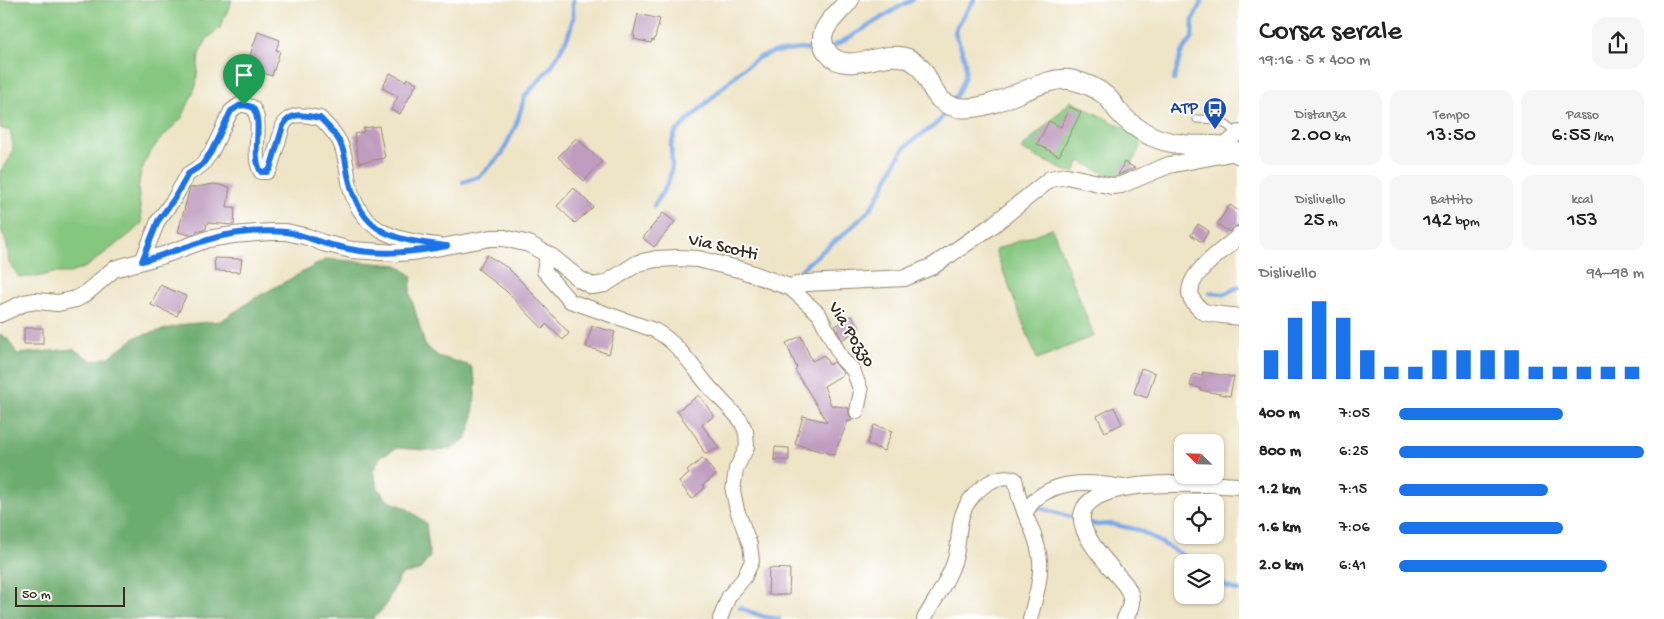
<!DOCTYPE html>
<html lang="it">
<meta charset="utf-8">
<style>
:root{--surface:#fff;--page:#f6f6f6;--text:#222;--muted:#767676;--accent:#1a73e8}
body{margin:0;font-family:"Gochi Hand",sans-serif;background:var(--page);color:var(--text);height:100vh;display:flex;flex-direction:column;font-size:19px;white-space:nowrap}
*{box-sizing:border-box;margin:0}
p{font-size:16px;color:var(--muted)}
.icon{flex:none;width:28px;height:28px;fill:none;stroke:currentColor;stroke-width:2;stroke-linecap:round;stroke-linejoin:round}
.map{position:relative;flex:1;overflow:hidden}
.drawer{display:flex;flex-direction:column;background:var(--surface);width:425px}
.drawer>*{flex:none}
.needle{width:32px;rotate:293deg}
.tools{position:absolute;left:1174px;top:434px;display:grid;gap:10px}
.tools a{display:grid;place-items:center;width:50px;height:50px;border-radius:10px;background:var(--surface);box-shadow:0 1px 4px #0004;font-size:25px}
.scale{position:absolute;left:15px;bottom:12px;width:110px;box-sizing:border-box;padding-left:5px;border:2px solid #3b2a1e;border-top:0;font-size:14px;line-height:18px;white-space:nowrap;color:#3b2a1e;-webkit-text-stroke:4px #fff;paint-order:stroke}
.pin{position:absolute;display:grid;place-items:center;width:42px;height:42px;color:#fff;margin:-51px -21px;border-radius:50% 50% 50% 0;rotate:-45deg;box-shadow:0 0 5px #0007}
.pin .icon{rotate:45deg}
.round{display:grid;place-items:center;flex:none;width:52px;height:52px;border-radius:15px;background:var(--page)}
.summary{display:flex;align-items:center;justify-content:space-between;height:85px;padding:0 20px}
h1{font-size:28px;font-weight:600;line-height:38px}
.stats{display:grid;grid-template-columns:repeat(3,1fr);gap:8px;height:85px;padding:5px 20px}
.stats div{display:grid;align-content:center;border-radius:12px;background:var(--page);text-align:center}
.stats b{font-size:21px;font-weight:600}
.stats small{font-size:14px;font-weight:400}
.stats p{font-size:14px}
.chart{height:140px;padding:10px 20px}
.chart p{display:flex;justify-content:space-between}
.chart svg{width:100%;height:90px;margin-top:5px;stroke:var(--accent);stroke-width:6}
ul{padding:0 20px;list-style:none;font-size:16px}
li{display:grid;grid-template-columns:80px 60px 1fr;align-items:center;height:38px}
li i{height:12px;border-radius:6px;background:var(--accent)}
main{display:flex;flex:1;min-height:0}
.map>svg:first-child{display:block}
.green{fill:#86c780;stroke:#60784f}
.forest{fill:#6cac6e;stroke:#546b46}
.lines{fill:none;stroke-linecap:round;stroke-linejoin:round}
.stream{stroke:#7ba9e4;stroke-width:4.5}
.building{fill:#c09cc0}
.service-casing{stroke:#948772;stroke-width:9}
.minor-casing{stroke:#948772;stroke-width:16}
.tertiary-casing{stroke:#948772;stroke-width:18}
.secondary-casing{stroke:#948772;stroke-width:21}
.service{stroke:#fff;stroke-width:7}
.minor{stroke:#fff;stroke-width:14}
.tertiary{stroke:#fff;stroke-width:16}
.secondary{stroke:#fff;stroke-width:19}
.route-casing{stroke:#fff;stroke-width:10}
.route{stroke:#1a73e8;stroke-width:6}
.labels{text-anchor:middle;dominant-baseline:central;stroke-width:4;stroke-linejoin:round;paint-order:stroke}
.transit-label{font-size:18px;fill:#164399;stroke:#fff;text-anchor:end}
.street-label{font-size:18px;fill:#3b2a1e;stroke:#fff}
</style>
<main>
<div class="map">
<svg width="1239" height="619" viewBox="0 0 1239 619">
<rect width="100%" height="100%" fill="#fff"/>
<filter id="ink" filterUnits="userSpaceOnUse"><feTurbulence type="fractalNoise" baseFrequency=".02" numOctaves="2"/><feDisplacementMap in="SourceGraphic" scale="10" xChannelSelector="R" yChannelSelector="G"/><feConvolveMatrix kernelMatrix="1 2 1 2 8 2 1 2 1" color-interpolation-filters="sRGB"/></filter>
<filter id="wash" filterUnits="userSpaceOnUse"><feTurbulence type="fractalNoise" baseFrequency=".0096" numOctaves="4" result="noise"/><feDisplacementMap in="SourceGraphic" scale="20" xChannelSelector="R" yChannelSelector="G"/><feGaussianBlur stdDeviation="1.12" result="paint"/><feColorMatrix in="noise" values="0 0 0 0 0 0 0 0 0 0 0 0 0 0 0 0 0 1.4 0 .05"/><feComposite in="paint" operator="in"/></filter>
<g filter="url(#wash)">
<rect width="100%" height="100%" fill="#eee4c6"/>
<g class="green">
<path d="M 0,0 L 232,0 L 220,28 L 207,39 L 199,54 L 196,86 L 182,118 L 158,142 L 148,155 L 141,172 L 138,189 L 142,223 L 129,235 L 86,267 L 70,273 L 53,273 L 37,277 L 19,277 L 9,263 L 7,245 L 1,229 L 0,171 C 14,156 15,150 10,131 L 0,128 Z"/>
<path d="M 1071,101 L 1144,138 L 1127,175 L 1114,178 L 1080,161 L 1074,172 L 1065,171 L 1021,149 Z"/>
<path d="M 1052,228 L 1094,336 L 1037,359 L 995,250 Z"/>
</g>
<path class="forest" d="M 327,259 L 398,265 L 412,276 L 410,293 L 425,345 L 438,356 L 471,366 L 476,382 L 473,419 L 467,437 L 454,448 L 436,451 L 397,448 L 381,456 L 373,471 L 378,488 L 388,501 L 405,507 L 426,523 L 430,557 L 419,571 L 401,575 L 384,608 L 373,619 L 0,619 L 0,334 L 8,339 L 17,354 L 73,349 L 93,361 L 109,357 L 136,337 L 185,324 L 221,321 L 255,298 Z"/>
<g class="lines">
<g class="stream">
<path d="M 831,47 C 860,34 884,14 912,0"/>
<path d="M 1174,80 L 1181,53 L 1192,38 L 1193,20 L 1202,0"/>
<path d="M 952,102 C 971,74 968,62 955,33 L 957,26 L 974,0"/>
<path d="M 463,182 L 480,176 L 502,154 L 516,125 L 525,96 L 553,64 L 568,36 L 573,19 L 573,0"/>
<path d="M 654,206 L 669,181 L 672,166 L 671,146 L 675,133 L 741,70 L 760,57 L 774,52 L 802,49 L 821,50"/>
<path d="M 790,281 C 813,254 846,237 869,210 C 884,192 890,168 903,150 C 912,138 926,133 936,124 C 941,120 944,114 948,109"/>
<path d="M 1210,293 L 1224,294 L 1239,287"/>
<path d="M 1034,506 L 1097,525 L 1111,524 L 1139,530 L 1195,562"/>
<path d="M 1215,577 L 1227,587 L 1239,591"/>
<path d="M 740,608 L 765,617 L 779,619"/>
</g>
</g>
<g id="blocks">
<g class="building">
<path d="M 638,14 L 660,19 L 654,41 L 652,40 L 651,43 L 634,39 L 635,36 L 633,36 Z"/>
<path d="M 258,32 L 280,40 L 276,50 L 280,51 L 272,76 L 246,67 Z"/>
<path d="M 390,73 L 406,81 L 407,78 L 417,83 L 400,114 L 391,110 L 398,96 L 382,88 Z"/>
<path d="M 1070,107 L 1081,112 L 1059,156 L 1037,144 L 1049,121 L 1061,127 Z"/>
<path d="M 379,126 L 385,158 L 359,163 L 354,134 L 364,132 L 363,128 Z"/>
<path d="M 576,138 L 602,162 L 584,181 L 558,157 Z"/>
<path d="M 1124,162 L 1135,168 L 1118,175 Z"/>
<path d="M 214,184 L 230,187 L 227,207 L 235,207 L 234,225 L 207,223 L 206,229 L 201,231 L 197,230 L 196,233 L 190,235 L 178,232 L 190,188 Z"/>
<path d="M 574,188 L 593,207 L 575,223 L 557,206 Z"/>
<path d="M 1230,205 L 1239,211 L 1239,224 L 1229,232 L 1217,224 Z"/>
<path d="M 663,213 L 675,222 L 654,247 L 643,238 Z"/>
<path d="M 1198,224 L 1209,231 L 1202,242 L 1191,235 Z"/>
<path d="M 487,255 L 508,268 L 522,282 L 569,333 L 563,340 L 546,324 L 543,329 L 506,291 L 478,269 Z"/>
<path d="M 214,258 L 242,259 L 240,272 L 215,271 Z"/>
<path d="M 160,285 L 186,296 L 177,316 L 151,305 Z"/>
<path d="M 852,316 L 860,328 L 842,340 L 835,326 Z"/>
<path d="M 592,326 L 615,332 L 609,354 L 586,347 Z"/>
<rect x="24" y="328" width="19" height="16"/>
<path d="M 801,336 L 812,361 L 824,355 L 829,365 L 834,362 L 844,374 L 824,386 L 831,405 L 849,408 L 849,414 L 852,419 L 851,421 L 848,421 L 834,455 L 795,444 L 803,416 L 827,422 L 795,370 L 797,368 L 786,343 Z"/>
<path d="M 1141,368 L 1155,373 L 1147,398 L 1134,393 Z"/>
<path d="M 1203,372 L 1234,377 L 1230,396 L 1200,390 L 1200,388 L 1190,386 L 1193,374 L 1202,376 Z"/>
<path d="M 699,395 L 714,416 L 702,425 L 719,448 L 705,454 L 696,437 L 677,411 Z"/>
<path d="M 1114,407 L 1122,424 L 1105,432 L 1097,416 Z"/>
<path d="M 874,425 L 892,431 L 884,451 L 867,444 Z"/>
<path d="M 775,447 L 789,448 L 789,460 L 774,460 Z"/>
<path d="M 703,458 L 716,475 L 703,485 L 705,488 L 692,499 L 679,482 L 689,474 L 687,471 Z"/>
<path d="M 769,568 L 790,569 L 789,595 L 768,595 Z"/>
</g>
</g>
</g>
<g filter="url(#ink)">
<use href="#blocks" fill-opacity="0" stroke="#948772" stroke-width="1"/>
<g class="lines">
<g class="service-casing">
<path id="service" d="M 1197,119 C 1217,119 1223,120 1237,134"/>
</g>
<g class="minor-casing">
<g id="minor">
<path d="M 1224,146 L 1239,132"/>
<path d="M 552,257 L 546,261 L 544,271 L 570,301 L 654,330 C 677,342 690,363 706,383 C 717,396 730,408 741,421 L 746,432 L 747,447 L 736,469 L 733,491 L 737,510 L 750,545 L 752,561 L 744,578 L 729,596 L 720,619"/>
<path d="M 142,261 L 158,221 L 174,199 L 188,174 L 202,165 L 211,153 L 231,111 L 239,105 L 244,105 L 252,107 C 265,122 250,154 261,172 L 267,172 L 270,169 L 283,126 C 291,110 306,116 320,118 C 327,125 338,136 341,145 C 347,159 347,176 351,191 C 364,234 398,240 437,245"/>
<path d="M 789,287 L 819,314 L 842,359 L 853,370 L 861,391 L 857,412"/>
<path d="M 924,619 C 934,601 946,584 953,565 C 963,540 953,519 973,496 C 979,489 985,484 994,480 C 1002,477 1007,476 1015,479 L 1019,497 L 1025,514"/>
<path d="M 1030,619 C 1042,573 1047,559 1025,514 C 1028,509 1032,502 1036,499 C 1061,478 1093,482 1123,487"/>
</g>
</g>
<g class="tertiary-casing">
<g id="tertiary">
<path d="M 1239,235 L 1236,239 C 1222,251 1179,279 1193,301 C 1196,305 1200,310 1204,312 C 1214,315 1228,315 1239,317"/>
<path d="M 0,314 L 24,303 L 36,301 L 58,303 L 76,299 L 85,294 L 114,269 L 164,255 L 208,239 L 233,235 L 270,232 L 286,232 L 308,237 L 323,243 L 352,250 L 397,253 L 413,252 L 491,238 L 504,238 L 529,244 L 552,257 L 579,279 L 592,286 L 605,284 L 638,263 L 656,259 L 678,258 L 698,259 L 742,270 L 789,287 L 806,283 L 905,278 L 933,266 L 993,225 L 1050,179 L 1067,176 L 1112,186 L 1121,185 L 1169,165 L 1236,152"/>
<path d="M 1125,619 C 1129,611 1133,603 1130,594 C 1128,586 1122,581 1117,575 C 1105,561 1091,546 1084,529 C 1062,472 1211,484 1239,486"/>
</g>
</g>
<g class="secondary-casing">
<path id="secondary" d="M 849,0 C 837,16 811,32 828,53 C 848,78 885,46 911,60 C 935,73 926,106 963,108 C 999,110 1043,74 1072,80 C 1085,83 1097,88 1106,96 C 1111,100 1114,106 1118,111 C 1127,122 1139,130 1151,136 C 1160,140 1171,143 1181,144 C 1200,148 1223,140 1239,154"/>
</g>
<use href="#service" class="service"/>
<use href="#minor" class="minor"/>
<use href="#tertiary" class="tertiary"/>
<use href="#secondary" class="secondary"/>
</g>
</g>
<g class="lines" filter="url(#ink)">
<g class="route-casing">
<path id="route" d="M 244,105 L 252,107 C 265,122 250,154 261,172 L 267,172 L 270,169 L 283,126 C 291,110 306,116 320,118 C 327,125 338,136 341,145 C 346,155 346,168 349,179 C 362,237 397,240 447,246 C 415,252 382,256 349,249 C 340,247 331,245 323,243 C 311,239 300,234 286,232 C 262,230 231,232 207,240 C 185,247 164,255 142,261 L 158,221 L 174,199 L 188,174 L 202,165 L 211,152 L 231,111 L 239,106 Z"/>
</g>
<use href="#route" class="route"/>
</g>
<defs>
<g id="bus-pin" transform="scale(1.25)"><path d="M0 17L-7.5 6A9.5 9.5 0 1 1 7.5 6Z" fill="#1a4fb4" stroke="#fff"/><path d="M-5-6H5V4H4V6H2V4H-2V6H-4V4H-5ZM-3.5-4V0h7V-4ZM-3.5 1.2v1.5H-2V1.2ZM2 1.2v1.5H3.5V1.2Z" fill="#fff"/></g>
</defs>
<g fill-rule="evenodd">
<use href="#bus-pin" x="1215" y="109"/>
</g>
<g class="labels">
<g class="transit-label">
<text x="1198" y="109">ATP</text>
</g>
<g class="street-label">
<text transform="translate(723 248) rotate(13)">Via Scotti</text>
<text transform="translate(851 335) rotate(58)">Via Pozzo</text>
</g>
</g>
</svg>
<div class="tools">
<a><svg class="needle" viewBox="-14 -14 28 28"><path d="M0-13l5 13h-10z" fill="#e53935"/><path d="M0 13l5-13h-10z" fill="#767676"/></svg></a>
<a><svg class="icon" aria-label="locate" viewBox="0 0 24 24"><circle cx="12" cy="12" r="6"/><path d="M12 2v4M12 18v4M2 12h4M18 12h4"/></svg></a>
<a><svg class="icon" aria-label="layers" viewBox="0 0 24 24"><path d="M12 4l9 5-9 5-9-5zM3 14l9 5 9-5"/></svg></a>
</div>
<div class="scale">50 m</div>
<div class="pin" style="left:244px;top:105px;background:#1e9e55"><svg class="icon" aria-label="arrive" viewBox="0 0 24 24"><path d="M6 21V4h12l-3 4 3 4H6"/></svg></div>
</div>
<section class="drawer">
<div class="summary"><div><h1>Corsa serale</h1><p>19:16 · 5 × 400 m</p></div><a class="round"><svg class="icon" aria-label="share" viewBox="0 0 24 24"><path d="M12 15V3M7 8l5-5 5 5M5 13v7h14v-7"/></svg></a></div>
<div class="stats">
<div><p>Distanza</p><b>2.00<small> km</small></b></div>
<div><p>Tempo</p><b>13:50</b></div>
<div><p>Passo</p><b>6:55<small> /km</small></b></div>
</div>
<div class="stats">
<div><p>Dislivello</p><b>25<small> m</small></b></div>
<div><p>Battito</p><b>142<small> bpm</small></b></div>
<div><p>kcal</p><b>153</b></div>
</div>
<div class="chart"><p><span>Dislivello</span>94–98 m</p>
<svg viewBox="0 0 160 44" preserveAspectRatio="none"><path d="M5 44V30M15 44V14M25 44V6M35 44V14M45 44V30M55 44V38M65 44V38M75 44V30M85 44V30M95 44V30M105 44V30M115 44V38M125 44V38M135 44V38M145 44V38M155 44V38"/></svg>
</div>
<ul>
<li><b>400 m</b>7:05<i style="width:67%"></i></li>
<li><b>800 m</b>6:25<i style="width:100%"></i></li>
<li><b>1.2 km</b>7:15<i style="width:61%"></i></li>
<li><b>1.6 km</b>7:06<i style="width:67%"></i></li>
<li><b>2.0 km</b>6:41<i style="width:85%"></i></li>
</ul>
</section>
</main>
